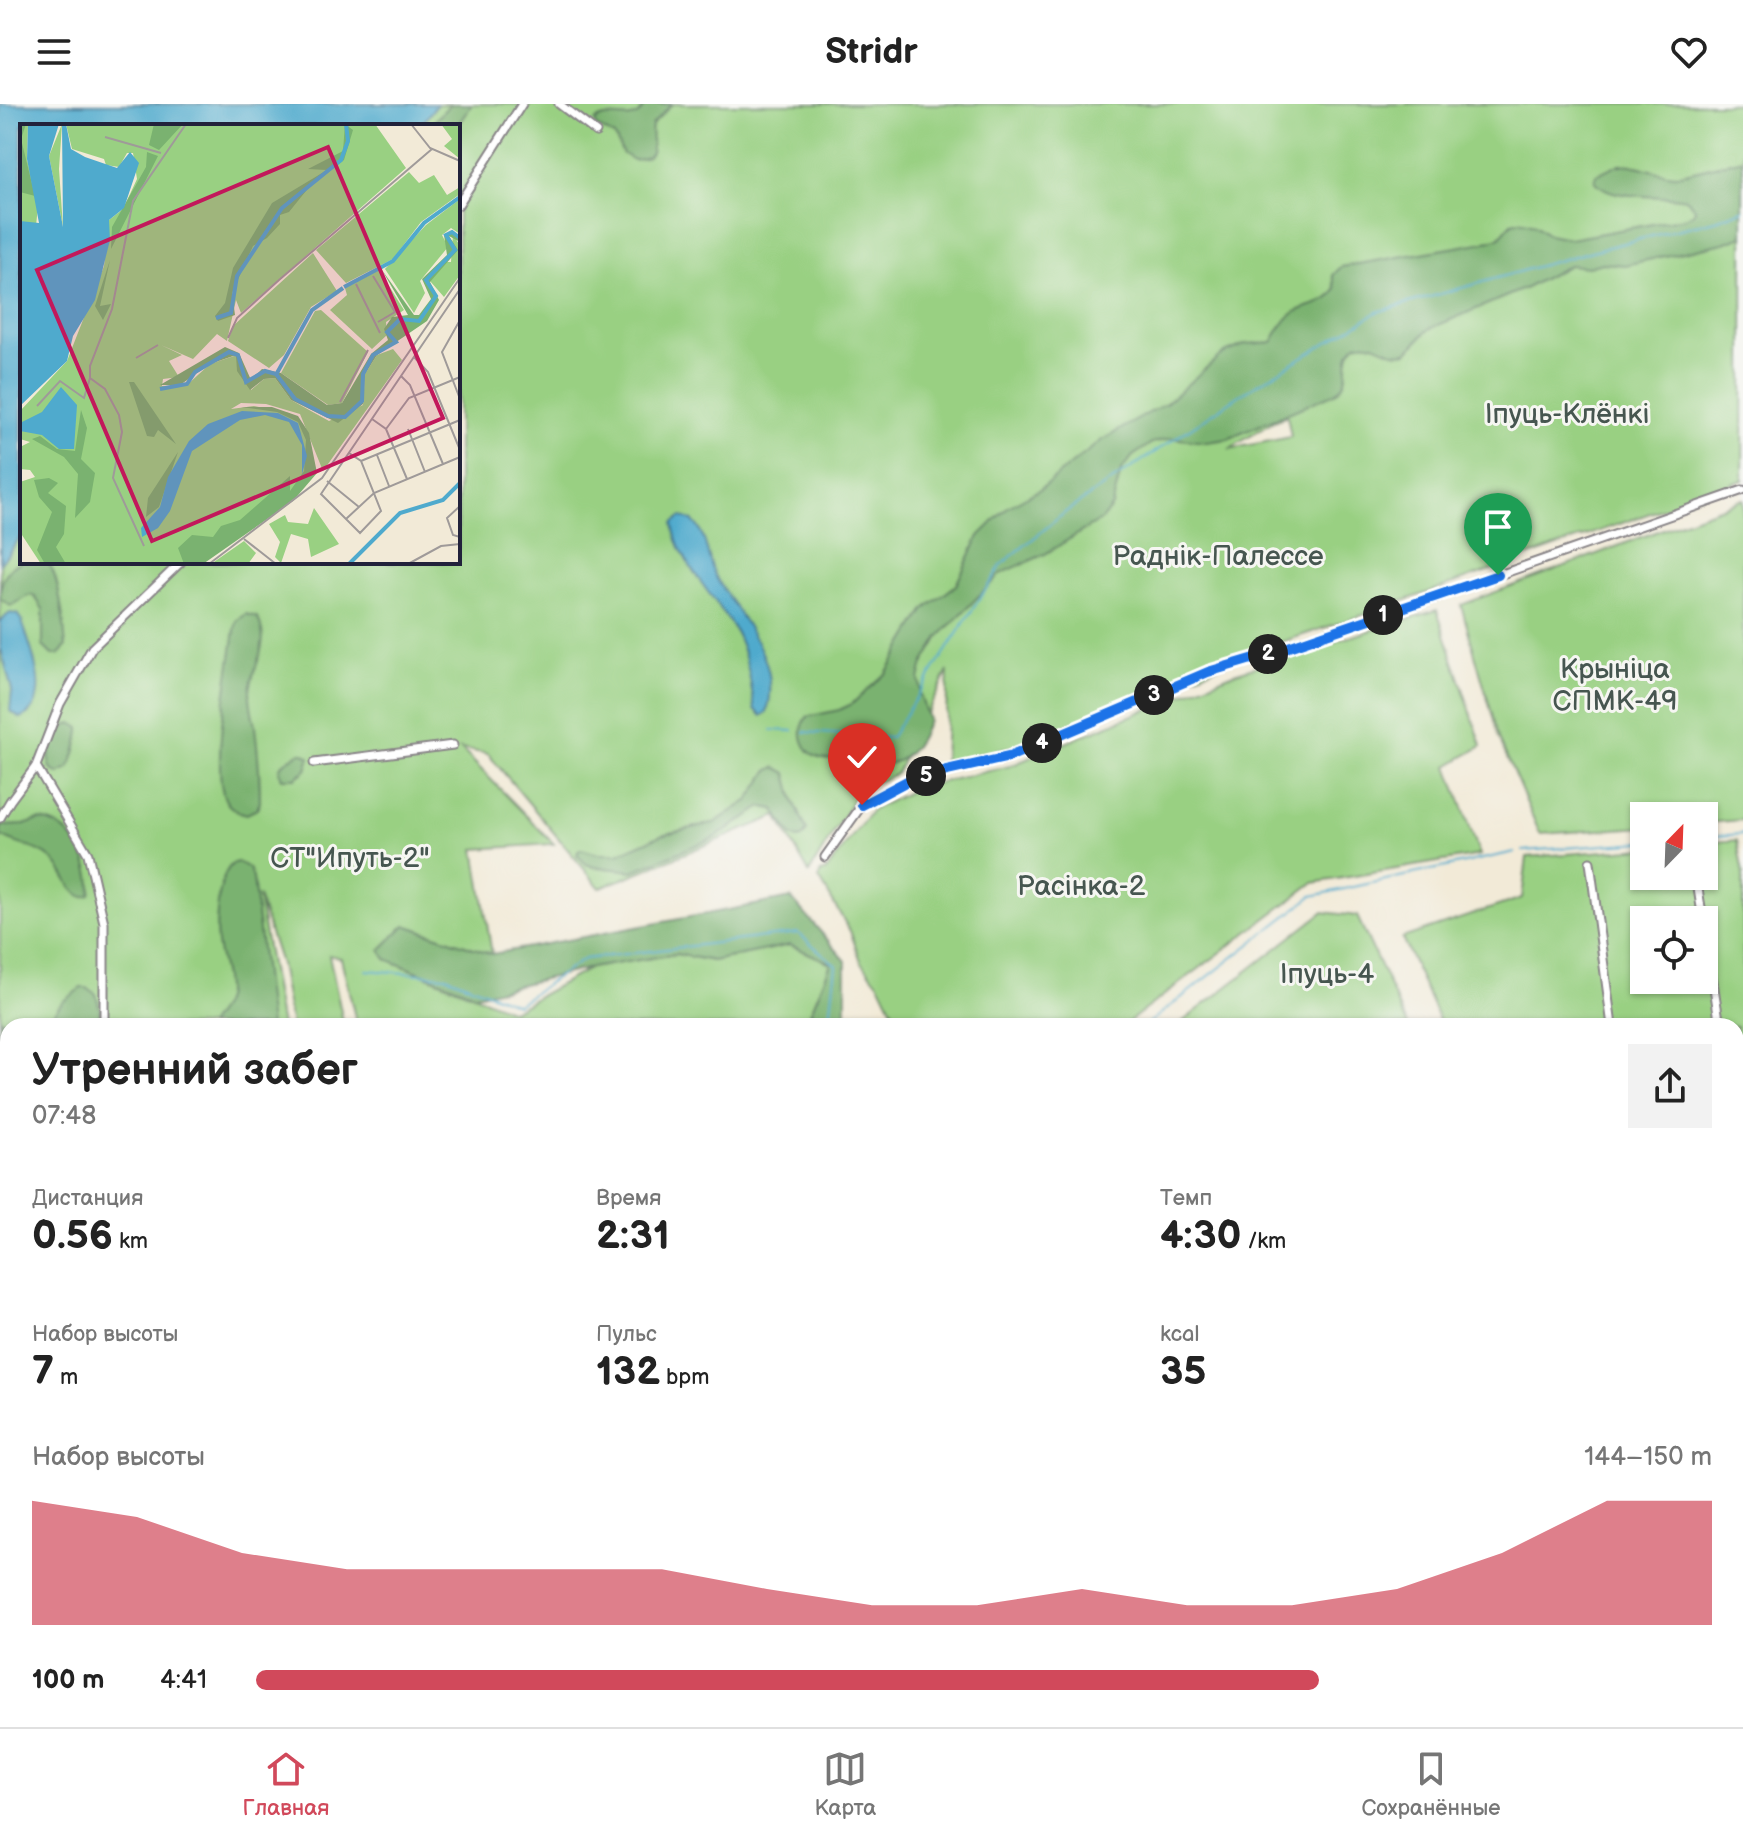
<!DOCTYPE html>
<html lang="ru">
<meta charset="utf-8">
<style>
:root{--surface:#fff;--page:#f2f2f2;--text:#222;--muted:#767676;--line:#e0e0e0;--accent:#d1495b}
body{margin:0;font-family:"Balsamiq Sans",sans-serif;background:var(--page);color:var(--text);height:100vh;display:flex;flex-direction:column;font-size:30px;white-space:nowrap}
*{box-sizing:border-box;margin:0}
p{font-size:26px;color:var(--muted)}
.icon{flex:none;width:44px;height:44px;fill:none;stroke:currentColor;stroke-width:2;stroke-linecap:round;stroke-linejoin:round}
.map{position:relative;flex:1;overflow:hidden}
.sheet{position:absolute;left:0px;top:914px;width:1744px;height:710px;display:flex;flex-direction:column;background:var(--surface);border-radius:24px 24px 0 0;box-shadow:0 2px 6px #0004}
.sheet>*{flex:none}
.needle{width:52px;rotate:23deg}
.controls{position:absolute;left:1630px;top:698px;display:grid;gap:16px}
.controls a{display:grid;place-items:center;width:88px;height:88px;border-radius:0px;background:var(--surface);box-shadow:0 2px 6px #0004;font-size:40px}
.pin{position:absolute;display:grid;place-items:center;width:68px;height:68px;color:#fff;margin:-82px -34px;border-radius:50% 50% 50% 0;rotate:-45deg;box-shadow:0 0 8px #0007}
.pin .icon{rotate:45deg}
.km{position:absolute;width:40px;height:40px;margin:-20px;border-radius:50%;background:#222;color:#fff;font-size:22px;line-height:40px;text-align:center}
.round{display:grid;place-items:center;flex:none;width:84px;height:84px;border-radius:0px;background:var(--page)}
.summary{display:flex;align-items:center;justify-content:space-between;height:136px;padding:0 32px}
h1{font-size:44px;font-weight:600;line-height:60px}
.stats{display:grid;grid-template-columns:repeat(3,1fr);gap:12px;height:136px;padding:8px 32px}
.stats div{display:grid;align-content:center}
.stats b{font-size:40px;font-weight:600}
.stats small{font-size:22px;font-weight:400}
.stats p{font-size:22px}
.chart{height:224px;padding:16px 32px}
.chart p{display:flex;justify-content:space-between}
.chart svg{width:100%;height:144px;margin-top:8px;fill:var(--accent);opacity:.7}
ul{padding:0 32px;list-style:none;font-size:26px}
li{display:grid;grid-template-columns:128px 96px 1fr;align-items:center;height:60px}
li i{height:20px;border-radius:10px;background:var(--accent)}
header{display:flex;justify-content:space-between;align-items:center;height:104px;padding:0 32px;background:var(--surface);font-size:36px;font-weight:600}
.tabs{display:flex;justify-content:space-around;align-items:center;height:112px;border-top:2px solid var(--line);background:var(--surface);font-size:22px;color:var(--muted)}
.tabs a{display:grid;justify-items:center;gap:4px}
.tabs .on{color:var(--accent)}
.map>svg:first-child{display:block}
.green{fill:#99d082;stroke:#5e795e;stroke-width:2;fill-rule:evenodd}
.forest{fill:#7ab270;stroke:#4e6a56;stroke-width:2}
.water{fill:#4faacd;stroke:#386684;stroke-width:2}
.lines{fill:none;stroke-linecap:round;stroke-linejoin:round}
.stream{stroke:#4faacd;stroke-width:2}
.street-casing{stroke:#8a8689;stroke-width:11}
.secondary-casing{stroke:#8a8689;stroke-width:14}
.street{stroke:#fff;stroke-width:7}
.secondary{stroke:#fde5c5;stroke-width:10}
.route-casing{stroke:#fff;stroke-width:16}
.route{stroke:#1a73e8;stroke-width:10}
.labels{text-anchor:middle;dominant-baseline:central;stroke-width:6;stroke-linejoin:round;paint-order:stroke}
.park-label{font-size:28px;fill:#465650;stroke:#f6f6f2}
.inset-river{fill:none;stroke:#4faacd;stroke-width:4}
.inset-road{fill:none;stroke:#9f9a99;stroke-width:2}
.view{fill:#c2185b;fill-opacity:0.15;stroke:#c2185b;stroke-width:4}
.inset-edge{fill:none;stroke:#22223b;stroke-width:4}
</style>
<header><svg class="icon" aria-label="menu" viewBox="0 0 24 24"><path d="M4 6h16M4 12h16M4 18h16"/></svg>Stridr<svg class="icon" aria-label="heart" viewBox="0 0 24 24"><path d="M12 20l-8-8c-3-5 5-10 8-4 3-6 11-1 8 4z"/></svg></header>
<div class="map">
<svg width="1743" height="1623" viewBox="0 0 1743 1623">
<rect width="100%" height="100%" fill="#f6f6f2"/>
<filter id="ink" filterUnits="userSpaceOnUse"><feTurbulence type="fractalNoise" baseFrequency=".0125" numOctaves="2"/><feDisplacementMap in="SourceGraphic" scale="16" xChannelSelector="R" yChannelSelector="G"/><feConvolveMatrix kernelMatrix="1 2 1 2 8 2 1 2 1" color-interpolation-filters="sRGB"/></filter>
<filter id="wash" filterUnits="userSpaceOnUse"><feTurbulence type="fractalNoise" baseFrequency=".006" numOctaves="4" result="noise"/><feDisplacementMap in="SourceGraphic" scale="32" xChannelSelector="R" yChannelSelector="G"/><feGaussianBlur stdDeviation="1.8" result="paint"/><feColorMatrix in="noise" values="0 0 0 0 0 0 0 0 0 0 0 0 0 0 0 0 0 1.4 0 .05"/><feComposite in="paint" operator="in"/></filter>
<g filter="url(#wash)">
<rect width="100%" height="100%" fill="#f2ead7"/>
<g class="green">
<path d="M 437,0 L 1743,0 L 1743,376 L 1384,504 L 1267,543 L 1014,643 L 944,658 L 948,567 L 896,670 L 859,686 L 809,769 L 777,712 L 600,784 L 488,650 L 461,645 L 554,740 L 475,745 L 492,850 L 405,822 L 386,855 L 512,907 L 590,864 L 676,850 L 713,857 L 790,841 L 831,859 L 805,922 L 357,922 L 341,854 L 329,851 L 344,922 L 291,922 L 280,860 L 258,792 L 281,922 L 8,922 L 8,1616 L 928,1616 L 918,1623 L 0,1623 L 0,460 L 22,431 L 22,458 L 458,458 L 458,22 L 420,22 ZM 1287,312 L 1291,333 L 1229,345 L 1275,317 Z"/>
<path d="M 1743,395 L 1743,716 L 1704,719 L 1704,712 L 1644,712 L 1644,723 L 1540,730 L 1499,635 L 1461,501 Z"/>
<path d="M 1437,506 L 1482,642 L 1448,662 L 1480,751 L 1313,779 L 1123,922 L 905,922 L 892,906 L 880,881 L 861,857 L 850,827 L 819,774 L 820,769 L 826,767 L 872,706 L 917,684 L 1010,662 L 1234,569 Z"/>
<path d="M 1737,736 L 1743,771 L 1743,1000 L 1736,1001 L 1736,922 L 1442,922 L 1402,834 L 1522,794 L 1527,753 L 1644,744 L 1644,772 L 1704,772 L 1704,739 ZM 1644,816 L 1704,816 L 1704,876 L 1644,876 Z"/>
<path d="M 1323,808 L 1357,812 L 1408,922 L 1177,922 Z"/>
<path d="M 1743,1125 L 1743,1184 L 1736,1189 L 1736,1127 Z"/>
</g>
<g class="forest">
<path d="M 450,0 L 472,0 L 457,22 L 430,22 Z"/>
<path d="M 646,0 L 672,0 L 652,21 C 649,41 661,54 633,56 L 623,50 L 615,33 L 597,23 L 595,17 C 613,4 633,26 646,0 Z"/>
<path d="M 1743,55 L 1743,132 L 1724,139 L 1625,161 L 1602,159 L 1588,163 L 1569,161 L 1526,184 L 1429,225 L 1407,248 C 1388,253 1375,233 1356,240 C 1339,255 1356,272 1335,289 L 1228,335 L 1206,338 L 1171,334 L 1152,339 L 1133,352 L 1121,367 L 1112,402 L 1102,415 L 1045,450 L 1000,470 L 939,533 L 923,560 L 919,575 L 920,590 L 928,616 C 920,640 904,664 876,660 C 867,660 859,656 851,656 C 832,654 811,660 803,637 C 800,628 802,621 807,613 L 839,606 L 852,600 L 886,569 L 925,505 L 956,481 L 979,432 L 1008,403 L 1042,384 L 1102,336 L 1166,299 L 1222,250 L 1246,240 L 1272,238 C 1278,229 1282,218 1291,211 C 1305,200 1329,202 1336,185 L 1333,171 L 1341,163 L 1491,137 L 1499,134 L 1512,119 L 1520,117 L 1535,121 L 1548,131 L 1570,135 L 1685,114 L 1694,109 L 1695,104 L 1686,95 C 1664,90 1608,98 1595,76 L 1597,71 C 1631,48 1644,70 1677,71 Z"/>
<path d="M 22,457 C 28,458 40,456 46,458 C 59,463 65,529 66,543 L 58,551 L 52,551 L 43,542 L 43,505 L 35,493 L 30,491 L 11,502 L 0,495 C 0,477 5,465 22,457 Z"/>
<path d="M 246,510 L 257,513 C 272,539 253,560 250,586 C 249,598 253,611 255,623 C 258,647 260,674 260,698 L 257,705 L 247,710 C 238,708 230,705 226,697 C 210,667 230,563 235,526 L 237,517 Z"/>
<path d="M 72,619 L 80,624 C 81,630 73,659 69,665 L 59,670 L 51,665 C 45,650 55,624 72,619 Z"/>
<path d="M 299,649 L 304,649 L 310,653 L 306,666 L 295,674 L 282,674 L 279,667 L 281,661 Z"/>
<path d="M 776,663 L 787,669 L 794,697 L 807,727 L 802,734 L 797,735 L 791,731 L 774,705 L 762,703 L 716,733 L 633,767 L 594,763 L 586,760 L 577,751 L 578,747 L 582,745 L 598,750 L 618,750 L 661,731 L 714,719 L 749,696 L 768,667 Z"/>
<path d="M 39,716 C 71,718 96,761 90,791 L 83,793 C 69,787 64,765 52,755 C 36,741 15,742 0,731 L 2,722 L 24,721 Z"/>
<path d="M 237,758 L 249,764 L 253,774 L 270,922 L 208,922 C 215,910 224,903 225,889 C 226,873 219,855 217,839 C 215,821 217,763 237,758 Z"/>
<path d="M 791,794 L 846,857 L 846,922 L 805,922 L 831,859 L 790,841 L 713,857 L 676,850 L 590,864 L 476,891 L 386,855 L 380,846 L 405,821 L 492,850 Z"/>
<path d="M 81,884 L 87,884 L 96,890 L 100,905 L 99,922 L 43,922 L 62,898 Z"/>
<path d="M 0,914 L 8,923 L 8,972 L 0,965 Z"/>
<path d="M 1736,1005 L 1743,1010 L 1743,1108 L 1736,1109 Z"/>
<path d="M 766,1616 L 834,1616 L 824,1623 L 754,1623 Z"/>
<path d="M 889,1616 L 993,1616 L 992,1623 L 874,1623 Z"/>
</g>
<g class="water">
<path d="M 0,0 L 437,0 L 420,22 L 22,22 L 22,431 L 0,460 Z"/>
<path d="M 681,413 C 708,415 705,454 716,473 C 739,515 783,555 767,608 L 762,612 L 755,605 C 750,578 748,552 735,527 C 717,495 676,455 673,419 Z"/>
<path d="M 10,509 L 17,510 L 22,517 C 30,543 55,598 21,614 L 10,607 L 12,586 L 0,542 L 0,517 Z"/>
<path d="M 8,1526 L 8,1584 L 0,1586 L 0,1528 Z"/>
</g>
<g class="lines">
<g class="stream">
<path d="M 772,626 L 793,627"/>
<path d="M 805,628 L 890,634 L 1002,460 L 1067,407 L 1246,287 L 1377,208 L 1592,147 L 1716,116 L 1743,106"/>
<path d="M 1704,733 L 1743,730"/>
<path d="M 1523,747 L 1644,738"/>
<path d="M 366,866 L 446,872 L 517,900 L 584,855 L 798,829 L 836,861 L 829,922"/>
<path d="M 1145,922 L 1312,792 L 1515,748"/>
<path d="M 1736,1032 L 1743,1033"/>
</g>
</g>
</g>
<g filter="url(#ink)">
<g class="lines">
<g class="street-casing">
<g id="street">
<path d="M 559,0 L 596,28"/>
<path d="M 458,101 L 522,0"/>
<path d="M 314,659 L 453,641"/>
<path d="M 0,714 L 10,697 L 36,662"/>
<path d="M 825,753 L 862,701 L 911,675 L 1009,653 L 1208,568 L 1433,494 L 1743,386"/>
<path d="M 1590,758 L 1612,922"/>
<path d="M 1696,772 L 1703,816"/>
<path d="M 1704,820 L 1720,922"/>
<path d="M 104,922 L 104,819 L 88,750 L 36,662 L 60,600 L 92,544 L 181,458"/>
<path d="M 0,1110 L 8,1100"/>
<path d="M 1736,1249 L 1743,1245"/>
<path d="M 1736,1454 L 1743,1454"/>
<path d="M 1201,1616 L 1205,1623"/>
<path d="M 1324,1616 L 1324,1623"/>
<path d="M 1432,1616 L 1432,1623"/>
<path d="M 1156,1623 L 1167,1616"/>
<path d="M 1540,1623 L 1540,1616"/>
<path d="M 1643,1623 L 1643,1616"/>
</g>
</g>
<g class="secondary-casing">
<g id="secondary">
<path d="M 1736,1205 L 1743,1201"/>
<path d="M 1736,1267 L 1743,1284"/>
<path d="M 1091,1623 L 1102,1616"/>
</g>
</g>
<use href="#street" class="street"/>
<use href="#secondary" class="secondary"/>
</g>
</g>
<g class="lines" filter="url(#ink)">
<g class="route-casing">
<path id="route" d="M 862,701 L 911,675 L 1009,653 L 1208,568 L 1265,551 L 1498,471"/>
</g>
<use href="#route" class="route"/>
</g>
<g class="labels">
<g class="park-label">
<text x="1567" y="310">Іпуць-Клёнкі</text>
<text x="1218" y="452">Раднік-Палессе</text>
<text x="1615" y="565">Крыніца<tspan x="1615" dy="32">СПМК-49</tspan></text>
<text x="350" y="754">СТ"Ипуть-2"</text>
<text x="1081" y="782">Расінка-2</text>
<text x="1327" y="870">Іпуць-4</text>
</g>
</g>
<g transform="translate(20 20)">
<rect width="440" height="440" fill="#f2ead7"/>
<path d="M 0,0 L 8,0 L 7,35 L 18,82 L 16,102 L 0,97 ZM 42,0 L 39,45 L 43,103 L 29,32 ZM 46,0 L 355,0 L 386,44 L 221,189 L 216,176 L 207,217 L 197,210 L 173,235 L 141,221 L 162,231 L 149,237 L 159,253 L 143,255 L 142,262 L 167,261 L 190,240 L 217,231 L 231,266 L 244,255 L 255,254 L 271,276 L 309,297 L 343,281 L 345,250 L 357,231 L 373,225 L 382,236 L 303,347 L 280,290 L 246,280 L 221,279 L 211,285 L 234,282 L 269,289 L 283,300 L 292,325 L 279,361 L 182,440 L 21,440 L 0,408 L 0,358 L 15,353 L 10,346 L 0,345 L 0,323 L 10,318 L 0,315 L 0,287 L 47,237 L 84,142 L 89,96 L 103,85 L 117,55 L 113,29 L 107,29 L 99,43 L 86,41 L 84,35 L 52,25 ZM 421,0 L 440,0 L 440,35 L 424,22 L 432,15 ZM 389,48 L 399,59 L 414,51 L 427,71 L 440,63 L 440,70 L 401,98 L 373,135 L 326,159 L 296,126 ZM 440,75 L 440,110 L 431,104 L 422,111 L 428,123 L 400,157 L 405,169 L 394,189 L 365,145 L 406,101 ZM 433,110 L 440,122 L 440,151 L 424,173 L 410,157 L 425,138 L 431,138 ZM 293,129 L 317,167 L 291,183 L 264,231 L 249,244 L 208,217 L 213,202 ZM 359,146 L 384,186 L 366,198 L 367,211 L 352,225 L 310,186 L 327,171 L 325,164 ZM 301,186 L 348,228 L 322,279 L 308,281 L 261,249 L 295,187 ZM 294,384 L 319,420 L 291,433 L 288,415 L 271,410 L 261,439 L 255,433 L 260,418 L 249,400 L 265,391 L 268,398 L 288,400 ZM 224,417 L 236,429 L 228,440 L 191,440 Z" fill="#99d082"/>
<path d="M 0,0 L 6,0 L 1,15 L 15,72 L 0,68 ZM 134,0 L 163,0 L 139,26 L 129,21 ZM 325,0 L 333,6 L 324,36 L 290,62 L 269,88 L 260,91 L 260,100 L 247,114 L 233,122 L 212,169 L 215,191 L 198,197 L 195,192 L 205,179 L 213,144 L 252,79 L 307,46 L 288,45 L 323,27 ZM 127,28 L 138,32 L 91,125 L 92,103 L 126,43 ZM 432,107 L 440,113 L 440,118 L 429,112 L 438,126 L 410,158 L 419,176 L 407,197 L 357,231 L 345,250 L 343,280 L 318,299 L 271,276 L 255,254 L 244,255 L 230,266 L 217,247 L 216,231 L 190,240 L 160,261 L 140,261 L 205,223 L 219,229 L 231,256 L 242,245 L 261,249 L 307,281 L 322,279 L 351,230 L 368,216 L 364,205 L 372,193 L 388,191 L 362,146 L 394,191 L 399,191 L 411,175 L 402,155 L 427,131 L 424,111 ZM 90,136 L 80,182 L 91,180 L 83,196 L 75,182 ZM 109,258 L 114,258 L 156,320 L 138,306 L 134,313 L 127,312 ZM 221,283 L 252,283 L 278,292 L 289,309 L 297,349 L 273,377 L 183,440 L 164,440 L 158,424 L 172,411 L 193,413 L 201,402 L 220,396 L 270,352 L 270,367 L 284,347 L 286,316 L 278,298 L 257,288 ZM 61,286 L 67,304 L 61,335 L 75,349 L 70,378 L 55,394 L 58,350 L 44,333 L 12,315 L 20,312 L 37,325 L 55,327 ZM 158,328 L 139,383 L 126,393 L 128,374 ZM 29,354 L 38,359 L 28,369 L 46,382 L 44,410 L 36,423 L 46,440 L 25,440 L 17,426 L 32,388 L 19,373 L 14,356 Z" fill="#7ab270"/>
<path d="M 8,0 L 39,0 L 29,32 L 43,103 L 42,0 L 46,0 L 51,25 L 65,33 L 97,44 L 110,28 L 119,39 L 104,84 L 89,96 L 90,116 L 75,176 L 53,212 L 47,237 L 0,282 L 0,97 L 19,99 L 7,35 ZM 41,263 L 57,281 L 54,325 L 39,325 L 22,311 L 0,307 L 0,299 L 22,288 ZM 222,287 L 258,289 L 278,299 L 287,332 L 282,350 L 282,321 L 269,298 L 245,291 L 220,296 L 172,327 L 150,387 L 138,404 L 122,413 L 121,404 L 140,383 L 148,353 L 169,317 L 188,300 Z" fill="#4faacd"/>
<path class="inset-river" d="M 324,163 L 373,137 L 404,99 L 440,73M 196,194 L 211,189 L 217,152 L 262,84 L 321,36 L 328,17 L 326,0M 257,249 L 292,186 L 323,164M 140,265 L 167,260 L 175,248 L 209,228 L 218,231 L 226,258 L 245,247 L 256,250 L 275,275 L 308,292 L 325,293 L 342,277 L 343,250 L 353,231 L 376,218 L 367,208 L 380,195 L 399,197 L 416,172 L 406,156 L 435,126 L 426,111 L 432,108 L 440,114M 329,440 L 380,389 L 423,376 L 440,359"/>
<path class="inset-road" d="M 391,0 L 410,24 L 440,37M 85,13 L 141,29M 353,152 L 375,188 L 358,198M 336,160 L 360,209M 440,196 L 422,228 L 440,275M 208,214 L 217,194 L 259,156 L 412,25M 394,233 L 408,248 L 440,326M 116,234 L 138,221M 381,252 L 390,261 L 423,340M 320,278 L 348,226M 17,282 L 40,257 L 64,274 L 70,254M 352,295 L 366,305 L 387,355M 366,305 L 389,274 L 440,253M 388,305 L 405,348M 329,329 L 341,337 L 361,387 L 340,409 L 301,370 L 303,367 L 440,165M 357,331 L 369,362M 341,337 L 440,296M 307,357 L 339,383M 440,382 L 427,394 L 433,411 L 440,413M 326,395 L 354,369 L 440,333M 224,415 L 256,440M 124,422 L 93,354 L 102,308 L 99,291 L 85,265 L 70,254 L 70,242 L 92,185 L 113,77 L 166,0M 189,440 L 302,354 L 440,154M 388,440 L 421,422 L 440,420"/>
<path class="view" d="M 308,23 L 423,294 L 132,417 L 17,146 Z"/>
<rect width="440" height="440" class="inset-edge"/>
</g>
</svg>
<div class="controls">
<a><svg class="needle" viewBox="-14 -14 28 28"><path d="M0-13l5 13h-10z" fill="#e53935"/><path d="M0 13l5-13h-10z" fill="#767676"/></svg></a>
<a><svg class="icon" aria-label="locate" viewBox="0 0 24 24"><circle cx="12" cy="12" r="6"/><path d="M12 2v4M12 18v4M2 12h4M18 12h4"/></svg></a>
</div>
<div class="pin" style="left:1498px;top:471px;background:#1e9e55"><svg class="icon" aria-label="arrive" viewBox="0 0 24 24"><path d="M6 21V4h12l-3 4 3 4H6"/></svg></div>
<div class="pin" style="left:862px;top:701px;background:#d93025"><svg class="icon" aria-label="check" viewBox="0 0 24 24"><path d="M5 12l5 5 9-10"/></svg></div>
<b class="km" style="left:1383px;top:511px">1</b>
<b class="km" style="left:1268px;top:550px">2</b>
<b class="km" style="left:1154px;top:591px">3</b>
<b class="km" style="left:1042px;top:639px">4</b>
<b class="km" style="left:926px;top:672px">5</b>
<section class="sheet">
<div class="summary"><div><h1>Утренний забег</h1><p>07:48</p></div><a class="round"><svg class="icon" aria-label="share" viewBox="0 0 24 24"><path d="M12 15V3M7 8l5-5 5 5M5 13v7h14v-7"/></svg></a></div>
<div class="stats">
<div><p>Дистанция</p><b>0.56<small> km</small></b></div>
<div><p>Время</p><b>2:31</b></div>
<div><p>Темп</p><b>4:30<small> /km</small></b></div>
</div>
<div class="stats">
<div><p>Набор высоты</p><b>7<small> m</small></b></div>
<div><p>Пульс</p><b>132<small> bpm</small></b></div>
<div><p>kcal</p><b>35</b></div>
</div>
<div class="chart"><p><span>Набор высоты</span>144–150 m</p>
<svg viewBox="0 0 160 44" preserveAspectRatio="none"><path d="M0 44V6L10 11L20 22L30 27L40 27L50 27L60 27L70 33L80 38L90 38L100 33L110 38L120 38L130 33L140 22L150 6L160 6V44z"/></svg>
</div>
<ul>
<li><b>100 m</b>4:41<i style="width:73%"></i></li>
</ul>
</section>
</div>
<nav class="tabs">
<a class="on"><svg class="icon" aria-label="home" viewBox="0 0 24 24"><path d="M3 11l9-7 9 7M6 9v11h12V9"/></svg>Главная</a>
<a><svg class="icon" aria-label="map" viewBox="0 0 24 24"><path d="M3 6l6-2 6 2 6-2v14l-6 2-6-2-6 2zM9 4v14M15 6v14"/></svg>Карта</a>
<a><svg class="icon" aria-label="saved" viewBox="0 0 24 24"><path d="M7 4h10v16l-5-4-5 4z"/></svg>Сохранённые</a>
</nav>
